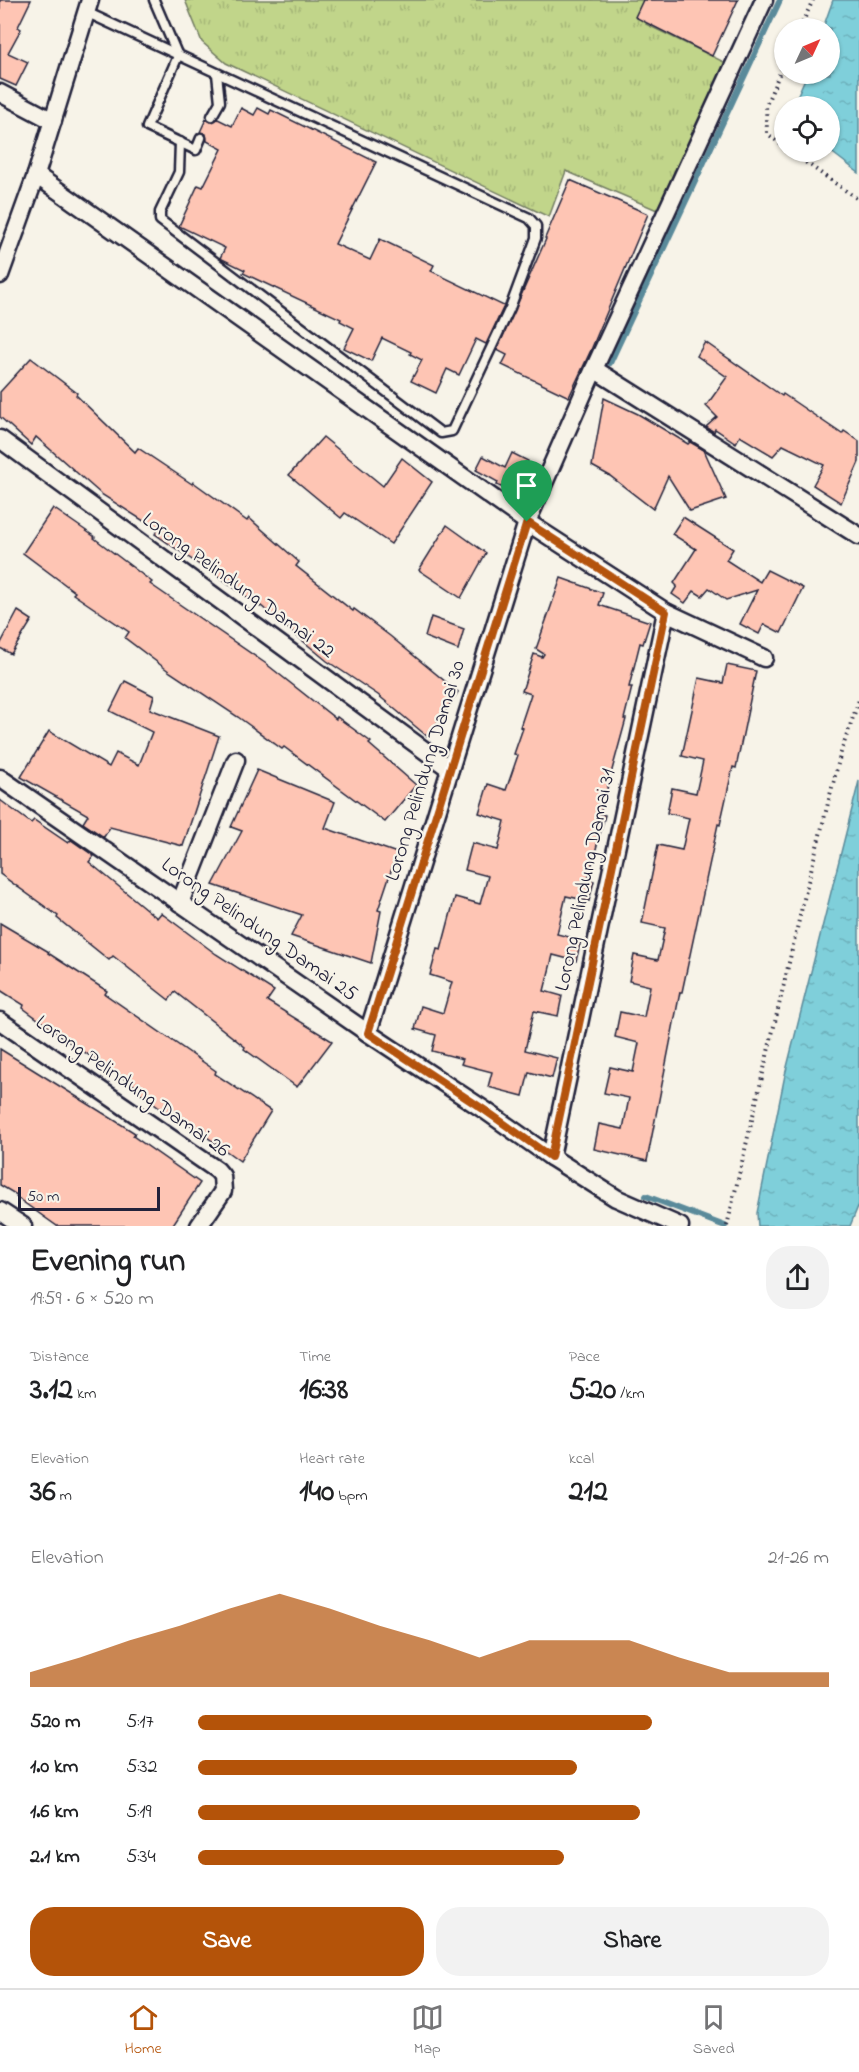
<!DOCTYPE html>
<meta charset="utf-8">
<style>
:root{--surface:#fff;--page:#f2f2f2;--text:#202124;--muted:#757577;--line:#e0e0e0;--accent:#b45309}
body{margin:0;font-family:"Indie Flower",sans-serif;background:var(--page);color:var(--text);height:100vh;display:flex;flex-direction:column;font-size:22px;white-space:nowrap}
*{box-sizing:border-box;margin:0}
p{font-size:20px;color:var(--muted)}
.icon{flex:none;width:33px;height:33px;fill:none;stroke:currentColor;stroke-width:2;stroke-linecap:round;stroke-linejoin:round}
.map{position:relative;height:1226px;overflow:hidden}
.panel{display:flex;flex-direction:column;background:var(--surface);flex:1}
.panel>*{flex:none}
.needle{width:39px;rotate:46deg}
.controls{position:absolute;left:774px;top:18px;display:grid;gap:12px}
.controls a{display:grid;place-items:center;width:66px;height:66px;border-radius:50%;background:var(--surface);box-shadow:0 2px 4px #0004;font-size:30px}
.scale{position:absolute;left:18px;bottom:15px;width:142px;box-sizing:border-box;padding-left:6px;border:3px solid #22223b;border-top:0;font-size:16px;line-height:21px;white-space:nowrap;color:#22223b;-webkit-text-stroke:4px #f7f3e8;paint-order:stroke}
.pin{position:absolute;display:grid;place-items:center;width:51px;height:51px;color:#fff;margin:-62px -26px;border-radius:50% 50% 50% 0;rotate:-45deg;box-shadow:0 0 6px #0007}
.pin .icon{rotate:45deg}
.round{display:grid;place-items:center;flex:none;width:63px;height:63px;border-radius:24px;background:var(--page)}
.headline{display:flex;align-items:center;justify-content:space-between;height:102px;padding:0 30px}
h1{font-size:33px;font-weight:700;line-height:45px}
.metrics{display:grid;grid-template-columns:repeat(3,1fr);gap:9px;height:102px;padding:6px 30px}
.metrics div{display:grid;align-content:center}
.metrics b{font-size:30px;font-weight:700}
.metrics small{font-size:16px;font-weight:400}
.metrics p{font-size:16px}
.chart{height:168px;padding:12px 30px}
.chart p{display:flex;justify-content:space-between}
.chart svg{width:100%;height:108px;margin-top:6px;fill:var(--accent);opacity:.7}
.primary-button{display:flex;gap:12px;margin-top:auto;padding:12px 30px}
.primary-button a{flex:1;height:69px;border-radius:24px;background:var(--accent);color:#fff;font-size:24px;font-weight:700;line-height:69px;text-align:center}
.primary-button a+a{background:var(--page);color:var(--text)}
ul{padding:0 30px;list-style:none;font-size:20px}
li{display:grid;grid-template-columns:96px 72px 1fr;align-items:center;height:45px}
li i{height:15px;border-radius:8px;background:var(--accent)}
.dock{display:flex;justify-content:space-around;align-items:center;height:84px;border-top:2px solid var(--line);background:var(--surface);font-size:16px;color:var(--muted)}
.dock a{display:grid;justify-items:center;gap:3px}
.dock .active{color:var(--accent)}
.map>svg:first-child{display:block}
.grass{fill:url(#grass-tufts);stroke:#727c62;stroke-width:1.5}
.water{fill:url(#water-ripples);stroke:#5a8a9a;stroke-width:1.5}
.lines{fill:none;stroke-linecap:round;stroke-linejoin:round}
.stream{stroke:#5a8a9a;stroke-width:6}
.building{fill:#fec5b4;stroke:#22223b;stroke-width:1.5}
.service-casing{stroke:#22223b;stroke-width:13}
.minor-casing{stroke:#22223b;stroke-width:21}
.path{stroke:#22223b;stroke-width:4;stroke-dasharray:1.5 4.5;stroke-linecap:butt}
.service{stroke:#f7f3e8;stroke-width:8}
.minor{stroke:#f7f3e8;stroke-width:16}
.route-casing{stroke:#fff;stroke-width:12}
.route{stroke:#b45309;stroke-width:8}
.labels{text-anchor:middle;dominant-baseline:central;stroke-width:4.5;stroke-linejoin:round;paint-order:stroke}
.street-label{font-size:21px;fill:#22223b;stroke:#f7f3e8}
</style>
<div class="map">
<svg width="859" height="1226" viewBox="0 0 859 1226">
<defs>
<pattern id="grass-tufts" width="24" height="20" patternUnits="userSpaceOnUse" patternTransform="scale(1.5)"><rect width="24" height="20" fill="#c1d58a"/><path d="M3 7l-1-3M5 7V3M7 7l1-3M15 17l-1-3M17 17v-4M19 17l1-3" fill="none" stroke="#a6b778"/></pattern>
<pattern id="water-ripples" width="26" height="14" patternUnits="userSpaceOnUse" patternTransform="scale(1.5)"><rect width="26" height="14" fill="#7fcfda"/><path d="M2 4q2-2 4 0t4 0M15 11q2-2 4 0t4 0" fill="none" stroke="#6db1bc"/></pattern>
</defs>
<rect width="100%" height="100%" fill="#f7f3e8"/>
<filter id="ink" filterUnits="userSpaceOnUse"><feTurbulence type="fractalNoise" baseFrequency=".0167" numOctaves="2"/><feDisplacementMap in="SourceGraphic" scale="12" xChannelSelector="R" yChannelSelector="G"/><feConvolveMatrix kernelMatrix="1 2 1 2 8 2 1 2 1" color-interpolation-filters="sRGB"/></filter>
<g filter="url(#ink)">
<path class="grass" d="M 185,0 L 655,0 L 646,24 L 726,63 L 664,213 L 566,171 L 549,217 L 226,63 L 202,42 Z"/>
<g class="water">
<path d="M 833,0 L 859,0 L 859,173 L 830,151 L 830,106 L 793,106 L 807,74 L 830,74 L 830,28 L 823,28 Z"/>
<path d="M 859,781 L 859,1204 L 850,1226 L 758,1226 L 757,1213 L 785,1075 Z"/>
</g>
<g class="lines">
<g class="stream">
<path d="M 610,363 L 780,0"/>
<path d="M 646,1196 L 725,1226"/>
</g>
</g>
<g class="building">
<path d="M 0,0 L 31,0 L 18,27 L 21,29 L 8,53 L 28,62 L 16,86 L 0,79 Z"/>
<path d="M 643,0 L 738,0 L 712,56 L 635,17 Z"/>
<path d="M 241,108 L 254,115 L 258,108 L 269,114 L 271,110 L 376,162 L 335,244 L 370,260 L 380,239 L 434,265 L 431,271 L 504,306 L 486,344 L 476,339 L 459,375 L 447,369 L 436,393 L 411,381 L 422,360 L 410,354 L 411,352 L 382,338 L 371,361 L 344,348 L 354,328 L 340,321 L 341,319 L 243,273 L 245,270 L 220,258 L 225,248 L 179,226 L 198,185 L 203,187 L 222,149 L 207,141 L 206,134 L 200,132 L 206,119 L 211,122 L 218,119 L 232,126 Z"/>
<path d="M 570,180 L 648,214 L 591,350 L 569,397 L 502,365 L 507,355 L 497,350 L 546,239 L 545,238 Z"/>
<path d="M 705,342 L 782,396 L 783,394 L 842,434 L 844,431 L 859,441 L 859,462 L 841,503 L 813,485 L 824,465 L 783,445 L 773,456 L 740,436 L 736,443 L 715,429 L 714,432 L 706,427 L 717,417 L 706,406 L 727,377 L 697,356 Z"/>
<path d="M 31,358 L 77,393 L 76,395 L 135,452 L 138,448 L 192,484 L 193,482 L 247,521 L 249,518 L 299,562 L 296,566 L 353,611 L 354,609 L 390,636 L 458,692 L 428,737 L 378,695 L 327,661 L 261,606 L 260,607 L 202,564 L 201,566 L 155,534 L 158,530 L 101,494 L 36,437 L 31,445 L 0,417 L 0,392 Z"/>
<path d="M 604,398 L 638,414 L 688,444 L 690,442 L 704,450 L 726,499 L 690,511 L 668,476 L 653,509 L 610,476 L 592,466 Z"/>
<path d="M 323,437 L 383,486 L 402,458 L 432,482 L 391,544 L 345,513 L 341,518 L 289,475 Z"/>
<path d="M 512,453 L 528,461 L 514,493 L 497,485 L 498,482 L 476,470 L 483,456 L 505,468 Z"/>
<path d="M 53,508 L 95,537 L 94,538 L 152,582 L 150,584 L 265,663 L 336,719 L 337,717 L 371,742 L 369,744 L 416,785 L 385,822 L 284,747 L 282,749 L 238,717 L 170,672 L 125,638 L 129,632 L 73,594 L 75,592 L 23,553 Z"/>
<path d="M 683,517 L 733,549 L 726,560 L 760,582 L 767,570 L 803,588 L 781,633 L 764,624 L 759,634 L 740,624 L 757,590 L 726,600 L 709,588 L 702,596 L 694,591 L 685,603 L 672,594 L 677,586 L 674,583 L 696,549 L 672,534 Z"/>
<path d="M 447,525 L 486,553 L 461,598 L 419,570 Z"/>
<path d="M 561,578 L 603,593 L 599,605 L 650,622 L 643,644 L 640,643 L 629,687 L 632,687 L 624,719 L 626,719 L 600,814 L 605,815 L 588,879 L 594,881 L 589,901 L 566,896 L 557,934 L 581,940 L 576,961 L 553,955 L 544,991 L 562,996 L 558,1016 L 534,1011 L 525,1050 L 557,1058 L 552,1078 L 529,1072 L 523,1096 L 488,1087 L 492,1072 L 461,1064 L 463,1059 L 432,1051 L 436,1035 L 415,1029 L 421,1006 L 443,1013 L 452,982 L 430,975 L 437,949 L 441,950 L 455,897 L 480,904 L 488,876 L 465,870 L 472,843 L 498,850 L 505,821 L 479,813 L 488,784 L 506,790 L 518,755 L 514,754 L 523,728 L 520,727 L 531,694 L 522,691 L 534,654 L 542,657 L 544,654 L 536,649 Z"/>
<path d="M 18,611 L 32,620 L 11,654 L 0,648 L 0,645 Z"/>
<path d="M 431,617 L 464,629 L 458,650 L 425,637 Z"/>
<path d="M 727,665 L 756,671 L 736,768 L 733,767 L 720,825 L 718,824 L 682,992 L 680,992 L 647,1161 L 594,1149 L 599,1124 L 623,1129 L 629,1098 L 604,1093 L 610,1067 L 633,1072 L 639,1043 L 615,1037 L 620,1012 L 644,1017 L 650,986 L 629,981 L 634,955 L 658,960 L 665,928 L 642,923 L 658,845 L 682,850 L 689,818 L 667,813 L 672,788 L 696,793 L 703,761 L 682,756 L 699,678 L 723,683 Z"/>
<path d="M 125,681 L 154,696 L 150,709 L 219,736 L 183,846 L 110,827 L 104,837 L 83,823 L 88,815 L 21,777 L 49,731 L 109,767 L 116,753 L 139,765 L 152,732 L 110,711 Z"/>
<path d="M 257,770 L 335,802 L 325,828 L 397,853 L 378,910 L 381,911 L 371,963 L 291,936 L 302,915 L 213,885 L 242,831 L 231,827 Z"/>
<path d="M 0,800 L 31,823 L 34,820 L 68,843 L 71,840 L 94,856 L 89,862 L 157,918 L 161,913 L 216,954 L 274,991 L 267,1001 L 332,1041 L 297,1087 L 244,1049 L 245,1047 L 175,992 L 169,1000 L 113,956 L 109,960 L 57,918 L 58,916 L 0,874 Z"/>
<path d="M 0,923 L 49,952 L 48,953 L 107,991 L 105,994 L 216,1071 L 215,1074 L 271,1111 L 240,1161 L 182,1119 L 180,1124 L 136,1090 L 137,1087 L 69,1042 L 23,1008 L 24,1005 L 0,990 Z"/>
<path d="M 0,1049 L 135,1133 L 133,1136 L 200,1183 L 172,1226 L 57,1226 L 16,1197 L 17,1195 L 0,1185 Z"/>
</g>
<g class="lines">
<g class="service-casing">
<g id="service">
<path d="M 154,0 L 178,56 L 147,127 L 196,150 L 201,138"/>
<path d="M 86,12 L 529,218 L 536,226 L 536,238 L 510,308 L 452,431 L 441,433 L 160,220 L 160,212 L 179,172 L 180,142"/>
<path d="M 212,116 L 220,102 L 217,74"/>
</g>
</g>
<g class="minor-casing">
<g id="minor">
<path d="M 0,93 L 53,121"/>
<path d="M 36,175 L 527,522 L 666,612 L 764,658"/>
<path d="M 0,275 L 36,175 L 90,0"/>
<path d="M 594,369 L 859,536"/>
<path d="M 0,439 L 450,769"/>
<path d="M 0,778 L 368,1033 L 486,1111 L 551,1157 L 616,1198 L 680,1226"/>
<path d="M 180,903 L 236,760"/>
<path d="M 0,1021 L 217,1170 L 222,1176 L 223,1191 L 199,1226"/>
<path d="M 368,1033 L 527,522 L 594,369 L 764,0"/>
<path d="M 551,1157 L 666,612"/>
<path d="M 0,1211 L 23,1226"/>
</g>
</g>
<g class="path">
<path d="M 800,28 L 813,0"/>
<path d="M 784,63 L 766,105 L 767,133 L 784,147"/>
<path d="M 791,152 L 859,200"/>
<path d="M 727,1226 L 807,886 L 841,752 L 859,700"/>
</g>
<use href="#service" class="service"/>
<use href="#minor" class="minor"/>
</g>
</g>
<g class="lines" filter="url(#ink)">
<g class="route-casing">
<path id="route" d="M 527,522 L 666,612 L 551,1157 L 486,1111 L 368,1033 Z"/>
</g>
<use href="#route" class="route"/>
</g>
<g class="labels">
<g class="street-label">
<text transform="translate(238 586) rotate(36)">Lorong Pelindung Damai 22</text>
<text transform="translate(426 771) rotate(-73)">Lorong Pelindung Damai 30</text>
<text transform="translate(586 880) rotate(-78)">Lorong Pelindung Damai 31</text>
<text transform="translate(259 930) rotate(35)">Lorong Pelindung Damai 25</text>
<text transform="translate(132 1087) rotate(35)">Lorong Pelindung Damai 26</text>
</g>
</g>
</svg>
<div class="controls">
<a><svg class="needle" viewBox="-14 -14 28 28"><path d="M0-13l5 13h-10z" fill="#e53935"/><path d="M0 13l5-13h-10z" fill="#757577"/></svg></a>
<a><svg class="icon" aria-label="locate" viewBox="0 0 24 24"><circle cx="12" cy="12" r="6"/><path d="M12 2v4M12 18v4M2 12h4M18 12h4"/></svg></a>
</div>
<div class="scale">50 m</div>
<div class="pin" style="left:527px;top:522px;background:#1e9e55"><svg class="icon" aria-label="arrive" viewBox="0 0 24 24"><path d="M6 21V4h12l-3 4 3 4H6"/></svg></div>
</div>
<section class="panel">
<div class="headline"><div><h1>Evening run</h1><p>19:59 · 6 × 520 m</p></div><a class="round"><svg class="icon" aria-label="share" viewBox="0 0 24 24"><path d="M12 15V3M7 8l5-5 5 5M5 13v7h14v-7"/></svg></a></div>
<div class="metrics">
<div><p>Distance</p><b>3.12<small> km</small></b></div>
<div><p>Time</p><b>16:38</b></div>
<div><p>Pace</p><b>5:20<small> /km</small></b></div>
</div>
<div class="metrics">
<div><p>Elevation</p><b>36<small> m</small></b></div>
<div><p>Heart rate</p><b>140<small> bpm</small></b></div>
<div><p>kcal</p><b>212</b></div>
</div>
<div class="chart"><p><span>Elevation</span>21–26 m</p>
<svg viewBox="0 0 160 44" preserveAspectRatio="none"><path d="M0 44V38L10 32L20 25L30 19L40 12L50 6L60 12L70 19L80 25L90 32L100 25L110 25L120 25L130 32L140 38L150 38L160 38V44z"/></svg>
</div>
<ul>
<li><b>520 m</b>5:17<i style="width:72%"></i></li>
<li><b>1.0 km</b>5:32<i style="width:60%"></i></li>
<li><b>1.6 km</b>5:19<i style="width:70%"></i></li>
<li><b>2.1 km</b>5:34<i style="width:58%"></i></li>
</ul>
<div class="primary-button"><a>Save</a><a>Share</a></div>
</section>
<nav class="dock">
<a class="active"><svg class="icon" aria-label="home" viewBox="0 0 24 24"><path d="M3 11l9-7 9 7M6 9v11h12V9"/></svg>Home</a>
<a><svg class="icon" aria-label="map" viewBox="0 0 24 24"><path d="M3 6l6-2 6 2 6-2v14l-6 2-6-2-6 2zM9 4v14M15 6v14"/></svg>Map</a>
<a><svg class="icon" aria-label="saved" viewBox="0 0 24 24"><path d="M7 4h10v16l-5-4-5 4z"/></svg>Saved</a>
</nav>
